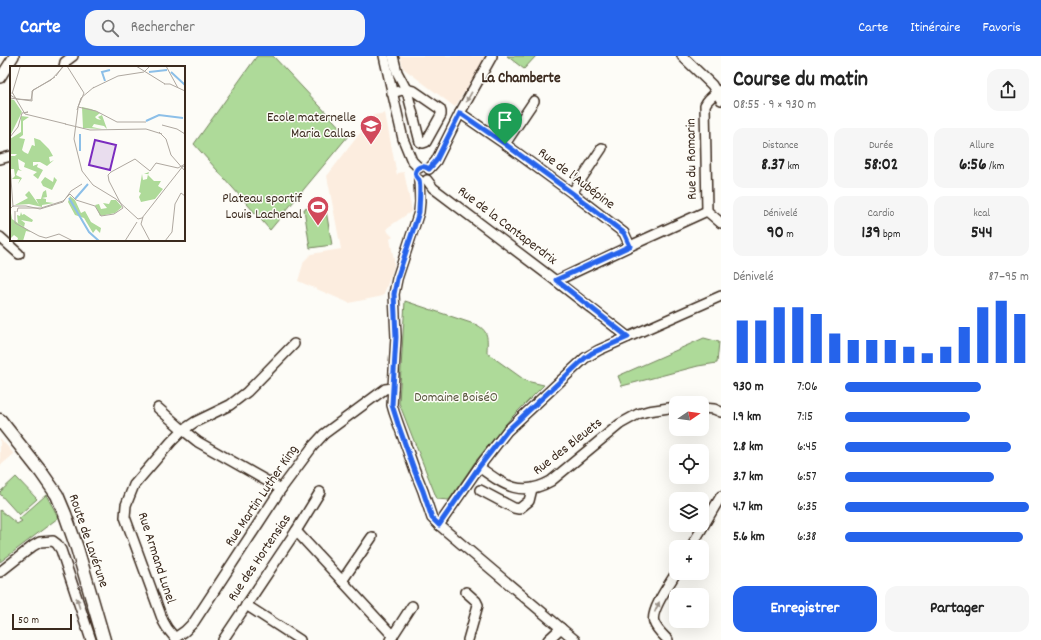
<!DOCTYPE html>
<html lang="fr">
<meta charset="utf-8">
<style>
:root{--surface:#fff;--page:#f6f6f6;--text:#222;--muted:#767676;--accent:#2563eb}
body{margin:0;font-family:Dekko,sans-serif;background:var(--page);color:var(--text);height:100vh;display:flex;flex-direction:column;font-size:15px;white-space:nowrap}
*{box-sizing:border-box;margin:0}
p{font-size:13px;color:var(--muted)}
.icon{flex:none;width:22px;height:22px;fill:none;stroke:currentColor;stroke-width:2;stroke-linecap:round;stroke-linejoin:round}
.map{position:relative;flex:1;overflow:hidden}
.panel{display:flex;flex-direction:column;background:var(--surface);width:320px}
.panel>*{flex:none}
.needle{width:26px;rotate:77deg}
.fabs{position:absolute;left:669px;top:340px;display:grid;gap:8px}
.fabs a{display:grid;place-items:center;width:40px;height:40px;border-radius:8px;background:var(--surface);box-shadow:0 4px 16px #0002;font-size:20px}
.scale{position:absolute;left:12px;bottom:10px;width:60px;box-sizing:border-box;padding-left:4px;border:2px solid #3b2a1e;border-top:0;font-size:11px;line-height:14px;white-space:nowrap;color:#3b2a1e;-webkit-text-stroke:3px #fdfcf7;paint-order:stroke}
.pin{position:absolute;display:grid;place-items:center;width:34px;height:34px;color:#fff;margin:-41px -17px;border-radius:50% 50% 50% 0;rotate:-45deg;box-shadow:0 0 4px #0007}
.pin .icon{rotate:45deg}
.round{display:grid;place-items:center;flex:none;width:42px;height:42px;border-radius:12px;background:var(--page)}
.summary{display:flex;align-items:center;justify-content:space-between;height:68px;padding:0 12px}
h1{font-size:22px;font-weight:700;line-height:30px}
.figures{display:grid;grid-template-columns:repeat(3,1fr);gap:6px;height:68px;padding:4px 12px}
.figures div{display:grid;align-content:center;border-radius:10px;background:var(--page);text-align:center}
.figures b{font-size:17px;font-weight:700}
.figures small{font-size:11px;font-weight:400}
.figures p{font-size:11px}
.chart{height:112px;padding:8px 12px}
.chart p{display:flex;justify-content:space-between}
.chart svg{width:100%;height:72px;margin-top:4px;stroke:var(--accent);stroke-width:6}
.primary-button{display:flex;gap:8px;margin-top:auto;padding:8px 12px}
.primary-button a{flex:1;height:46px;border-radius:12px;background:var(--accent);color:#fff;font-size:16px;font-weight:700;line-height:46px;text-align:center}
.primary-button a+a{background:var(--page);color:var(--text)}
ul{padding:0 12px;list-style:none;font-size:13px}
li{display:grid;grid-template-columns:64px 48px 1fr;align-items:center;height:30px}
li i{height:10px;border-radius:5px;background:var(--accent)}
header{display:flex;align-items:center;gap:24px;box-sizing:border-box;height:56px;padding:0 20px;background:var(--accent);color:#fff}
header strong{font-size:19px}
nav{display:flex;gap:22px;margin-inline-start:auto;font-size:14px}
.search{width:280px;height:36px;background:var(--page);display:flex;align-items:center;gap:10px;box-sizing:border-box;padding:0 14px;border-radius:12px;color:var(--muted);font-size:15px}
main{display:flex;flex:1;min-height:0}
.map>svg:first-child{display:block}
.built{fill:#fceddf}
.green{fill:#aeda99;stroke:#74825c}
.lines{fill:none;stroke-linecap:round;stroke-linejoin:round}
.street-casing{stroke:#3b2a1e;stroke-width:12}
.secondary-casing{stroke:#3b2a1e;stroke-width:15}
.street{stroke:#fdfcf7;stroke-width:9}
.secondary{stroke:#fdfcf7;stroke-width:12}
.oneway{fill:#9c938a}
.route-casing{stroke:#fff;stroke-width:8}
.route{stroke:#2563eb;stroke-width:5}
.labels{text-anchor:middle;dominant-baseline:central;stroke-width:3;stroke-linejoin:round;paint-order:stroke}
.poi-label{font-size:14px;fill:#3b2a1e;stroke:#fdfcf7;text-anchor:end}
.street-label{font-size:14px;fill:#3b2a1e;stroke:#fdfcf7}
.park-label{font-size:14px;fill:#58563d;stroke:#fdfcf7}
.neighbourhood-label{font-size:15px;font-weight:bold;fill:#3b2a1e;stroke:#fdfcf7}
.inset-river{fill:none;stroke:#8cbfe8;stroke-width:2}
.inset-road{fill:none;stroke:#afa8a0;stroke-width:1}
.view{fill:#7b2cbf;fill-opacity:0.15;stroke:#7b2cbf;stroke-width:2}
.inset-edge{fill:none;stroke:#3b2a1e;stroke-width:2}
</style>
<header>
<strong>Carte</strong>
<div class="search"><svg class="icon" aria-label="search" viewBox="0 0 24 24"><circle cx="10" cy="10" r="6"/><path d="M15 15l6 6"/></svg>Rechercher</div>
<nav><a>Carte</a><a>Itinéraire</a><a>Favoris</a></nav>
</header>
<main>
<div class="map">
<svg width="721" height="584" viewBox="0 0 721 584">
<rect width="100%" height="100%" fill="#fdfcf7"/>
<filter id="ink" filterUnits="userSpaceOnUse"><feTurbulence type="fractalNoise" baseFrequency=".025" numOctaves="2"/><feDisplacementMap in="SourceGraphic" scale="8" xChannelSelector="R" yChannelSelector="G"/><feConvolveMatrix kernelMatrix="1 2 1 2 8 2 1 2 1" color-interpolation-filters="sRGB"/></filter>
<g filter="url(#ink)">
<g class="built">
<path d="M 400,0 L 487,0 L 455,51 L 403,12 Z"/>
<path d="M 385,57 L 397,119 L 398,117 L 404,116 L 412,155 L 387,172 L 388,176 L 393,181 L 390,183 L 394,204 L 394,211 L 383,240 L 349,247 L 298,225 L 304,205 L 311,198 L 341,193 L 327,120 L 374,59 Z"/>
<path d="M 0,382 L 14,398 L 0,410 Z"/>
</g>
<g class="green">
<path d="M 257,0 L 273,0 L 348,80 L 270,174 L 194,88 Z"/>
<path d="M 507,0 L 536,0 L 524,13 Z"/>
<path d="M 325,149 L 332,189 L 310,192 L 304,153 Z"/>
<path d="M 405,245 L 477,269 C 490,276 487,284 487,297 L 526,325 L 544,329 L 510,363 L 475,406 L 449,444 L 437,443 L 399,347 Z"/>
<path d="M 704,282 L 719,286 L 717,307 L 698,310 L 622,330 L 618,320 Z"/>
<path d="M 16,421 L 37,443 L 19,459 L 0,438 L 0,436 Z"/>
<path d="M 46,439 L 54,453 L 58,462 L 0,506 L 0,454 L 17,468 L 22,465 L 19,463 Z"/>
</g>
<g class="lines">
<g class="street-casing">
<g id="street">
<path d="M 384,0 L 403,83 L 412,105 L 419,112"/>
<path d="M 682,0 L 712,29 L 721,44"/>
<path d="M 64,11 L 65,6 L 73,0"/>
<path d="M 0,22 L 14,0"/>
<path d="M 406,33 L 414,35 L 440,53 L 441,56 L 441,59 L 426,86 L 423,87 L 420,86 L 408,39 Z"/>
<path d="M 392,37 L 406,33 L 397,16 L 393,0"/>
<path d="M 460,57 L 505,88 L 572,137 L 624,177 L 630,190"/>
<path d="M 505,88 L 534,45"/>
<path d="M 0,103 L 11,100"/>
<path d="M 429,113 L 436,105 L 460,57 L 492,0"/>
<path d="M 419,124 L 420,146 L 419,156 L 397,223 L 394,238 L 396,281 L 392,349 L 394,356 L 415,415 L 423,435 L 432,462 L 439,469 L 575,584"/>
<path d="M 427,124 L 433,132 L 556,225 L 628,281"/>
<path d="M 572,137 L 602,92"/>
<path d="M 707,155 L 705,49 C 708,42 715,38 721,34"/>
<path d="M 707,155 L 721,167"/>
<path d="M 0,181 L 19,198"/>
<path d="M 556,225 L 630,190 L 707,155"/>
<path d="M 158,352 L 183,374 L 198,386 L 281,433"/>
<path d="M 702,352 L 714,353 L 721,356"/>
<path d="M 479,411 C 504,429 521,442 551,425 L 620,368 L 638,358 L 648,355 L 676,351"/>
<path d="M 480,434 L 514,452 L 519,453 L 529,445 L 532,433"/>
<path d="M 439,469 L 479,411 L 507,375 L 585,302 L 599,294 L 721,240"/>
<path d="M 296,475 L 393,580"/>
<path d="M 691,491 L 721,440"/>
<path d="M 0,516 L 33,490 L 40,486 L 53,485 L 57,488 L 61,494 L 91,584"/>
<path d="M 342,525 L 372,481"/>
<path d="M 466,536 L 476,545 L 478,549 L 468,584"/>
<path d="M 246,549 L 300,584"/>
<path d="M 175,582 L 167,572 L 163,565 L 125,461 L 126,449 L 134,429 L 171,386 L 183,374 L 195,366 L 230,349 L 247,336 L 294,288"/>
<path d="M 175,584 L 175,582 L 185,575 L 194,566 L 281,433 L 313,390 L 324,378 L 385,333 L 393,332"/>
<path d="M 223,584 L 296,475 L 320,436"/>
<path d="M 390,584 L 412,550"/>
<path d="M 548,584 L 561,572"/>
<path d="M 668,584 C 663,579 656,573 654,566 C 650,555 670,527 676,517"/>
</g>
</g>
<g class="secondary-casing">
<path id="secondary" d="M 0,364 L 41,416 L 57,439 L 65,458 L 77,492 L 104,584"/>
</g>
<use href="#street" class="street"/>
<use href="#secondary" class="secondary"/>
</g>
<defs><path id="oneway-solid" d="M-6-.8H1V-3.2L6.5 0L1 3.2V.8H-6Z"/></defs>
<g class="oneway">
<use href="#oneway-solid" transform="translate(469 41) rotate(119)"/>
<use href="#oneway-solid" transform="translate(78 547) rotate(-108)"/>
<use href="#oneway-solid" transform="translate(657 551) rotate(-66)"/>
</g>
</g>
<g class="lines" filter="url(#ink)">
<g class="route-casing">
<path id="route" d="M 460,57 L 505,88 L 572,137 L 624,177 L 630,190 L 556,224 L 628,281 L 592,297 L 585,302 L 507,375 L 479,411 L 439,469 L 432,462 L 423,435 L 415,416 L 398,368 L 392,349 L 396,281 L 394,238 L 397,223 L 419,156 C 419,150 421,129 419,124 C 417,121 414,120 416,115 C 418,109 425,110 429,113 L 436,105 Z"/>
</g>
<use href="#route" class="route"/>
</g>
<defs>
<g id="school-pin" transform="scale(1.15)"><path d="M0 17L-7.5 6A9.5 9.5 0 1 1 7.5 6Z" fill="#d1495b" stroke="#fdfcf7"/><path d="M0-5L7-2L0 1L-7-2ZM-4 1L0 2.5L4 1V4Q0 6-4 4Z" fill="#fff"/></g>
<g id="stadium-pin" transform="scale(1.15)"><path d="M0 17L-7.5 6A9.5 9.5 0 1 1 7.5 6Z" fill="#d1495b" stroke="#fdfcf7"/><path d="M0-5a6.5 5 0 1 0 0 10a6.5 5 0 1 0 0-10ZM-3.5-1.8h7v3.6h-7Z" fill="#fff"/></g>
</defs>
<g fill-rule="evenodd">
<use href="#school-pin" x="371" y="70"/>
<use href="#stadium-pin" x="318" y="151"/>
</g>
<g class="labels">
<g class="poi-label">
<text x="356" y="62">Ecole maternelle<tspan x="356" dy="16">Maria Callas</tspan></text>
<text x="302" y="143">Plateau sportif<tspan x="302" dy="16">Louis Lachenal</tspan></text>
</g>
<g class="street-label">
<text transform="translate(692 103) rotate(-91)">Rue du Romarin</text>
<text transform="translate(576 123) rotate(37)">Rue de l'Aubépine</text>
<text transform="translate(507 170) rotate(37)">Rue de la Cantaperdrix</text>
<text transform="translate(568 391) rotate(-38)">Rue des Bleuets</text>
<text transform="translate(262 440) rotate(-56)">Rue Martin Luther King</text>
<text transform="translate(88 485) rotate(71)">Route de Lavérune</text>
<text transform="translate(156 502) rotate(72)">Rue Armand Lunel</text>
<text transform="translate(260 502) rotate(-56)">Rue des Hortensias</text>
</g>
<g class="park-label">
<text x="456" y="342">Domaine BoiséO</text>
</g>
<g class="neighbourhood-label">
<text x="521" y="23">La Chamberte</text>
</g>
</g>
<g transform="translate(10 10)">
<rect width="175" height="175" fill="#fdfcf7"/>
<path d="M 0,33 L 4,34 L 12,46 L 0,70 ZM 72,41 L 81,43 L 90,47 L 85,51 L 87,53 L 91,54 L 88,51 L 92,49 L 97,63 L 94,60 L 84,58 L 82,61 L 92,63 L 73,62 ZM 11,50 L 19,51 L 13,55 L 13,69 L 9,72 L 15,73 L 12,84 L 14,86 L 18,88 L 22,79 L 25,80 L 24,72 L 30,74 L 39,83 L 43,90 L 39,91 L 40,96 L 44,94 L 37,100 L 30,96 L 23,96 L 23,100 L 28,98 L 27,101 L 33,104 L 28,113 L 23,109 L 27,106 L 14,101 L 15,97 L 8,93 L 9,103 L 12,105 L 8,104 L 6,109 L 12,112 L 8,118 L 10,113 L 2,113 L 5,110 L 4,103 L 1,103 L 1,90 L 5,90 L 7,88 L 1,88 L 0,73 L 11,66 ZM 133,105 L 134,108 L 139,106 L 138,109 L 144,115 L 151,115 L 148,120 L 153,123 L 145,133 L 131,136 L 129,131 L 131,127 L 129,126 L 132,108 L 133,114 L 137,113 L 138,108 L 134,108 ZM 35,111 L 43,116 L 44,111 L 47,114 L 42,124 L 33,120 L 31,116 ZM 36,124 L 37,131 L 32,132 L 36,133 L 36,136 L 44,137 L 32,139 L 32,141 L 19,138 L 5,139 L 18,132 L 15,129 L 19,125 L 29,139 L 26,133 L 31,133 L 33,126 ZM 60,130 L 65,134 L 71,147 L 75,145 L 81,156 L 91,162 L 90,167 L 86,163 L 83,167 L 74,152 L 65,149 L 58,136 ZM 101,134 L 106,134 L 112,141 L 105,147 L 90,150 L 85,139 L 89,138 L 91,143 L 97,142 L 93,137 L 99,138 ZM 11,146 L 12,149 L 14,148 L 23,154 L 22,156 L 11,154 L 15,157 L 14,161 L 8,157 L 7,149 L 10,150 ZM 0,147 L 1,147 L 2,153 L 21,166 L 16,165 L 13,175 L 7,175 L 8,172 L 4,169 L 0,173 Z" fill="#aeda99"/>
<path class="inset-river" d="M 139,6 L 157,4M 161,6 L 175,19M 95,15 L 92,6 L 100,4M 136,55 L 149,49 L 173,52M 70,68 L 70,85M 59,132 L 79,166 L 89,175M 65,133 L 78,118"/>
<path class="inset-road" d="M 57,0 L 74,27 L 68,41 L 86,45 L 107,56 L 136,56M 126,0 L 155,18M 156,0 L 168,22M 46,10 L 53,0M 154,18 L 160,18 L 175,25M 83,22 L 108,10 L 134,6 L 140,0M 22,25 L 45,11M 2,26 L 15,48 L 56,58M 2,28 L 10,1M 0,29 L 7,33 L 21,34 L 23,24 L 41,14 L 54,0M 0,32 L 22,35 L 22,25M 68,42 L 64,73 L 72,105 L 83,119 L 106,133 L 128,153M 67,44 L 71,32 L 84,21M 55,58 L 80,64 L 136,63 L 152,68M 152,59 L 167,63 L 175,68M 149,66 L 156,73 L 161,89 L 175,105M 0,71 L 8,61 L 12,47 L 18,46 L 14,47M 0,99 L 3,141M 0,143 L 3,140 L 16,140 L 30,143 L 53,136 L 61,125 L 72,118M 5,145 L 5,157 L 29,170 L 36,172 L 49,168 L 63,175M 7,146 L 8,142 L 31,142 L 53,135 L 60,128 L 66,134 L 85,140 L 91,150 L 104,148 L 113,142 L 99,115 L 98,109 L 101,106 L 125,93 L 140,105 L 146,97 L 168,102 L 175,98M 133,151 L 131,158 L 140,175M 128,153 L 132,152 L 173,100 L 175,101M 115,175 L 127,156M 155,175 L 162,166 L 165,138 L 171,127 L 175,130"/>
<path class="view" d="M 85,74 L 106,79 L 100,104 L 79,99 Z"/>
<rect width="175" height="175" class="inset-edge"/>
</g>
</svg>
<div class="fabs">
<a><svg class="needle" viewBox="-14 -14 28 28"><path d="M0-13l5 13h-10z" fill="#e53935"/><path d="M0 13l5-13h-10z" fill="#767676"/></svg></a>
<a><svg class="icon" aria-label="locate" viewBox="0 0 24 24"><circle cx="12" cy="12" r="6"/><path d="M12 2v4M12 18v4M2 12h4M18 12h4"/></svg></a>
<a><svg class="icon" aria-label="layers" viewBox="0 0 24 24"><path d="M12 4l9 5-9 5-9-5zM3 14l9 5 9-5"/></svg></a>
<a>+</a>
<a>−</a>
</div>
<div class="scale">50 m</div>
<div class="pin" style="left:505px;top:88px;background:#1e9e55"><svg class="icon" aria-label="arrive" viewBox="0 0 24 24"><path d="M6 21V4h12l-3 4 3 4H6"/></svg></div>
</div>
<section class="panel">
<div class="summary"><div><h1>Course du matin</h1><p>08:55 · 9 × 930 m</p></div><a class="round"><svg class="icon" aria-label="share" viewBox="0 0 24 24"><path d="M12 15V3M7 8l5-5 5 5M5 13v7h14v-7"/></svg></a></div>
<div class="figures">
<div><p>Distance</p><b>8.37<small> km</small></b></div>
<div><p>Durée</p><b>58:02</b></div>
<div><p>Allure</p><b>6:56<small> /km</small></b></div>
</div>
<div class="figures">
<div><p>Dénivelé</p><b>90<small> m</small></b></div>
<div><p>Cardio</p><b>139<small> bpm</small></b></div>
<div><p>kcal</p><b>544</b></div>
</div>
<div class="chart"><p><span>Dénivelé</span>87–95 m</p>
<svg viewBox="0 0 160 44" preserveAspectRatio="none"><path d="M5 44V18M15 44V18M25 44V10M35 44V10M45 44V14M55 44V26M65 44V30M75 44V30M85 44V30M95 44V34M105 44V38M115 44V34M125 44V22M135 44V10M145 44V6M155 44V14"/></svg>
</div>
<ul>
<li><b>930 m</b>7:06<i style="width:74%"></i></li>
<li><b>1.9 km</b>7:15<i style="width:68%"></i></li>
<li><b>2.8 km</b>6:45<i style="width:90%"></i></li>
<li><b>3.7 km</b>6:57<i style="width:81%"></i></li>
<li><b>4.7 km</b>6:35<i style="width:100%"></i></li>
<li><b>5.6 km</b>6:38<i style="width:97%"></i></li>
</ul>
<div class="primary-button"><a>Enregistrer</a><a>Partager</a></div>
</section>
</main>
